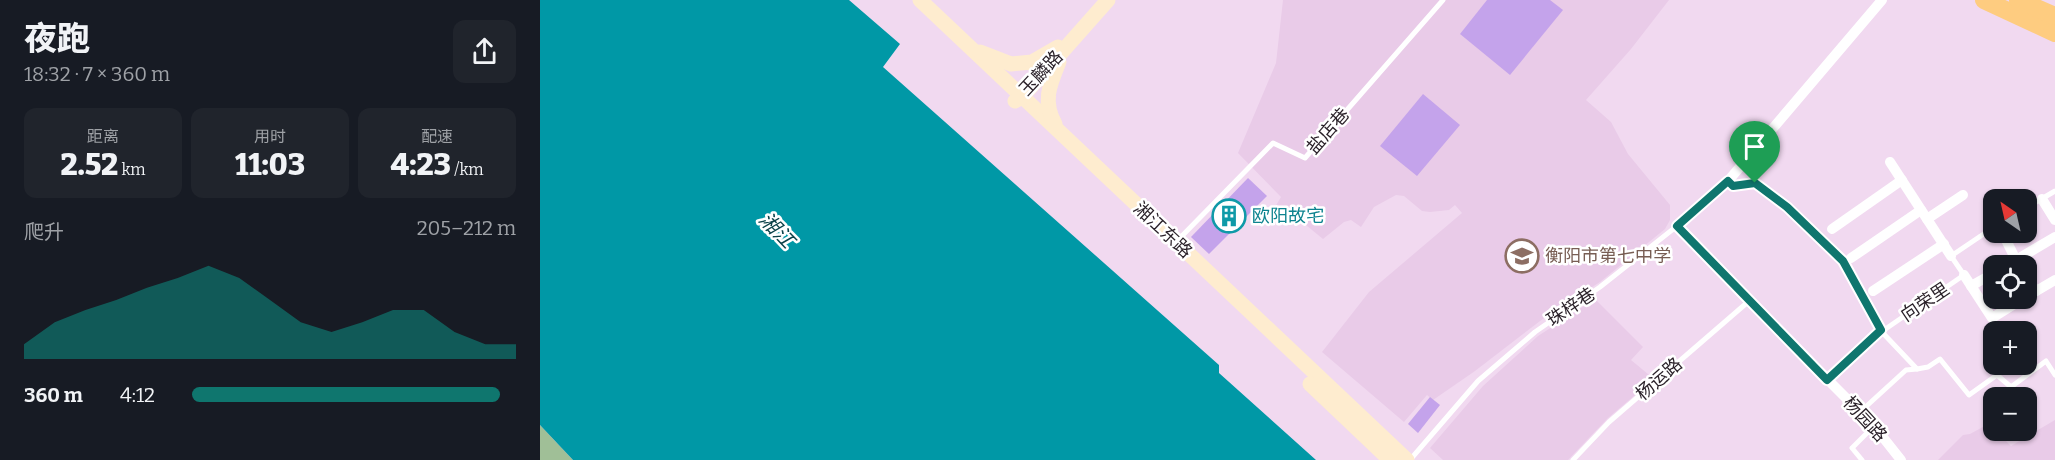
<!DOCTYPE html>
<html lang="zh">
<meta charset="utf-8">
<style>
:root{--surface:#171b24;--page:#20242c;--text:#f1f3f6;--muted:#9ea1a6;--accent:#0f766e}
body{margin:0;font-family:Bitter,"Noto Sans SC",serif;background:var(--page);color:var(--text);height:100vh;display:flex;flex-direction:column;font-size:22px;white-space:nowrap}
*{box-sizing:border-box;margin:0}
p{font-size:20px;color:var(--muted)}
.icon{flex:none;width:33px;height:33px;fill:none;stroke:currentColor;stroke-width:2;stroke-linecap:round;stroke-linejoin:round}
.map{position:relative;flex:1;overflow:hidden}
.side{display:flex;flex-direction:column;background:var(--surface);width:540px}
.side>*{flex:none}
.needle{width:39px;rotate:326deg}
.fabs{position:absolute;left:1443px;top:189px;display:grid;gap:12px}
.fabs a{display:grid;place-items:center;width:54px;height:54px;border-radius:12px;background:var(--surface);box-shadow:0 2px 4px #0004;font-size:30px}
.pin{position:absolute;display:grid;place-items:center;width:51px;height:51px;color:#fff;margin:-62px -26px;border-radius:50% 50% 50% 0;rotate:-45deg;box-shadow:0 0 6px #0007}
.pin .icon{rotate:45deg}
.round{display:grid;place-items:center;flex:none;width:63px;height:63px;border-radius:12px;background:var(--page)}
.head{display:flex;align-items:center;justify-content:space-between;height:102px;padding:0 24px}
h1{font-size:33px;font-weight:800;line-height:45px}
.figures{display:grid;grid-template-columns:repeat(3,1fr);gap:9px;height:102px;padding:6px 24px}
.figures div{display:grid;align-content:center;border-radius:12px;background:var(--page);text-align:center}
.figures b{font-size:30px;font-weight:800}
.figures small{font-size:16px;font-weight:400}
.figures p{font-size:16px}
.chart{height:168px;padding:12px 24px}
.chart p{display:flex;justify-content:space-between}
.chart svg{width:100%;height:108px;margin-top:6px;fill:var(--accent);opacity:.7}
ul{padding:0 24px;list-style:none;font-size:20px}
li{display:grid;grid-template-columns:96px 72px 1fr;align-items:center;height:45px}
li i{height:15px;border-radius:8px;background:var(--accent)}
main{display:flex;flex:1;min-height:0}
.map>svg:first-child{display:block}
.built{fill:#e9cbe8}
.green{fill:#a0bf97}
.water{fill:#0098a6}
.building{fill:#c4a3eb}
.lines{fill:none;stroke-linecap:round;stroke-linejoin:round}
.service{stroke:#fff;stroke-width:5}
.minor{stroke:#fff;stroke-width:10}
.secondary{stroke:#feeccf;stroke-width:15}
.trunk{stroke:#fecc80;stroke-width:18}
.route-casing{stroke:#fff;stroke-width:12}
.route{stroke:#0f766e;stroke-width:8}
.labels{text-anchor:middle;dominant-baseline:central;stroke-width:5;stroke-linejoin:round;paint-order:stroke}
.street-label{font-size:18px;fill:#281f27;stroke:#fff}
.culture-label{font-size:18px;fill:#0d838f;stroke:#fff;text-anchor:start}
.education-label{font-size:18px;fill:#785e54;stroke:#fff;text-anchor:start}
.water-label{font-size:20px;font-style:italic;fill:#0c4249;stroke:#fff}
</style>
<main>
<section class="side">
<div class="head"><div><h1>夜跑</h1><p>18:32 · 7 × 360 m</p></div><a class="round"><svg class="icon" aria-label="share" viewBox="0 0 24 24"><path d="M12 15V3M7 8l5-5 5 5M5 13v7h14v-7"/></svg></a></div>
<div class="figures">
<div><p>距离</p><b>2.52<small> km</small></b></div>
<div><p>用时</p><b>11:03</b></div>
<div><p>配速</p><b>4:23<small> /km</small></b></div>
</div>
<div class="chart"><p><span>爬升</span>205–212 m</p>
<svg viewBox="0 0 160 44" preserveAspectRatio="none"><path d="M0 44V38L10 29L20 24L30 20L40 15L50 11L60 6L70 11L80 20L90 29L100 33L110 29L120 24L130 24L140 33L150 38L160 38V44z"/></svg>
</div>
<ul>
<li><b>360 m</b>4:12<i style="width:95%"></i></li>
</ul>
</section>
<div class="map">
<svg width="1515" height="460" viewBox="0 0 1515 460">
<rect width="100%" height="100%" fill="#f1d9f0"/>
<g class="built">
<path d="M 743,0 L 1129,0 L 1091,49 L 1046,100 L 1071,122 L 1088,154 L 1130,205 L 1130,220 L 1125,229 L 1060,282 L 1004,318 L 935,371 L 893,400 L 887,395 L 864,422 L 782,352 L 829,292 L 922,213 L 915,205 L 909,210 L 890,212 L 882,211 L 864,196 L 856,195 L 834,207 L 821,227 L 811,220 L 804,222 L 783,239 L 744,207 L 740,211 L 735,207 L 741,197 L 698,153 L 736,63 Z"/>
<path d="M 1055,299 L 1103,347 L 1091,360 L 1114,379 L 1068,418 L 1028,460 L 903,460 L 890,448 L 943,386 L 998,336 Z"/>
<path d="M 1515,420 L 1515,460 L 1398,460 L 1423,435 L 1430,434 L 1450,423 L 1454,430 L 1456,431 L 1471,446 Z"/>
</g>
<path class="green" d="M 0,425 L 33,460 L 0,460 Z"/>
<path class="water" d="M 0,0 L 309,0 L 360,44 L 343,67 L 679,365 L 679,373 L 776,460 L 33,460 L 0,425 Z"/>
<g class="building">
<path d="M 947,0 L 1010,0 L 1023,10 L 970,75 L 920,34 Z"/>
<path d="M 883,94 L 920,125 L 877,176 L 840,146 Z"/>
<path d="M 708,178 L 727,196 L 669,254 L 651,237 Z"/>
<path d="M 890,397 L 900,405 L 878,433 L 868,424 Z"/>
</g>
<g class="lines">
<g class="service">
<path d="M 1188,181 L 1193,186 L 1215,183 L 1247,207 L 1303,261 L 1340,330 L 1377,369 L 1388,367 L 1400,359 L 1429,395 L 1457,375 L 1471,387 L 1506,361 L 1515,375"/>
<path d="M 1486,208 L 1515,191"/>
<path d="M 637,241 L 733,143 L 765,158 L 903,0"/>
<path d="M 1344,330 L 1424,275 L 1411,256 L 1454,227"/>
<path d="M 1320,412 L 1366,370 L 1377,369"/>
<path d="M 870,460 L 938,381 L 995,332 L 1060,287 L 1137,226"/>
<path d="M 1033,460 L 1069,422 L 1209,301"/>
<path d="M 1322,460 L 1312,448 L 1334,426"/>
</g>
<g class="minor">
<path d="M 1342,0 L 1188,181 L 1137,226 L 1209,301 L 1334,426 L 1361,460"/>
<path d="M 1350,162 L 1411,256"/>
<path d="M 1502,199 L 1515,220"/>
<path d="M 1387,219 L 1423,195"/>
<path d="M 1292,229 L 1362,180"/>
<path d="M 1462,232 L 1478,264"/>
<path d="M 1311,258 L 1381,210"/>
<path d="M 1466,266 L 1515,237"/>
<path d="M 1424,275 L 1452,318 L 1484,298"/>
<path d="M 1486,276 L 1496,291"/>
<path d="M 1431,286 L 1454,273"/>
<path d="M 1333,291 L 1404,244"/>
<path d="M 1486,297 L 1515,280"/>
<path d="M 1287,380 L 1340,330"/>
</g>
<g class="secondary">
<path d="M 380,0 L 867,460"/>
<path d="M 440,52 L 471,64 L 492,62 L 518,47"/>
<path d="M 475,101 L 482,97 L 568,0"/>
<path d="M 515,124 C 502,101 510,84 519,62"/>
<path d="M 770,384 L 850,460"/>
</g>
<g class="trunk">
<path d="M 1444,0 L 1515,33"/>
<path d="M 1478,0 L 1515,16"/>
</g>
</g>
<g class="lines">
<g class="route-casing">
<path id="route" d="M 1188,181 L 1193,186 L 1215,183 L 1247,207 L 1303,261 L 1341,330 L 1287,380 L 1137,226 Z"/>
</g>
<use href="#route" class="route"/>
</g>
<defs>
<g id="building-ring" transform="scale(1.725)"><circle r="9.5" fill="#fff" stroke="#0f9aa8" stroke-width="1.5"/><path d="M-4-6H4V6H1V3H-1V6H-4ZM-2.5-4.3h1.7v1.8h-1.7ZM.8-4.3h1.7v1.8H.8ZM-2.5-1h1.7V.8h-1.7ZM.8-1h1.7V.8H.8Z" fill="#0f9aa8"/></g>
<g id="school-ring" transform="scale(1.725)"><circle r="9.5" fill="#fff" stroke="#8d6e63" stroke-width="1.5"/><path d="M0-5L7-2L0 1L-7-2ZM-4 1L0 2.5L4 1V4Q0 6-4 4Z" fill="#8d6e63"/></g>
</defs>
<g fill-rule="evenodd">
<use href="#building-ring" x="689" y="216"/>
<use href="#school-ring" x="982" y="256"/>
</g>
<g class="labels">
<g class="street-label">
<text transform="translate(501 73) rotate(-47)">玉麟路</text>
<text transform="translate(788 131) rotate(-49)">盐店巷</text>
<text transform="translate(623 230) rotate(43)">湘江东路</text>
<text transform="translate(1385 302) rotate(-34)">向荣里</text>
<text transform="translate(1031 307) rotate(-34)">珠梓巷</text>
<text transform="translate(1119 379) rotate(-41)">杨运路</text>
<text transform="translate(1325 419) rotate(47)">杨园路</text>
</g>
<g class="culture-label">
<text x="712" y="216">欧阳故宅</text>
</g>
<g class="education-label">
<text x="1005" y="256">衡阳市第七中学</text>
</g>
<g class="water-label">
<text transform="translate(237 230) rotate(46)">湘江</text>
</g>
</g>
</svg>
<div class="fabs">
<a><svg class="needle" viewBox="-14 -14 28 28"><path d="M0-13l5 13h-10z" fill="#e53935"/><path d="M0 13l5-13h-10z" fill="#9ea1a6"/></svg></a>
<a><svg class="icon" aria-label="locate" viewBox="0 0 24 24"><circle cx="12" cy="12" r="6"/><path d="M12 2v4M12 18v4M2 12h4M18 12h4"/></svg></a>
<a>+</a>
<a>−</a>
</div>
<div class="pin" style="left:1215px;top:183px;background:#1e9e55"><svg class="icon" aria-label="arrive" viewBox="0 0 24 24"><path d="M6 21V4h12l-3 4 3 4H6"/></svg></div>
</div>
</main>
